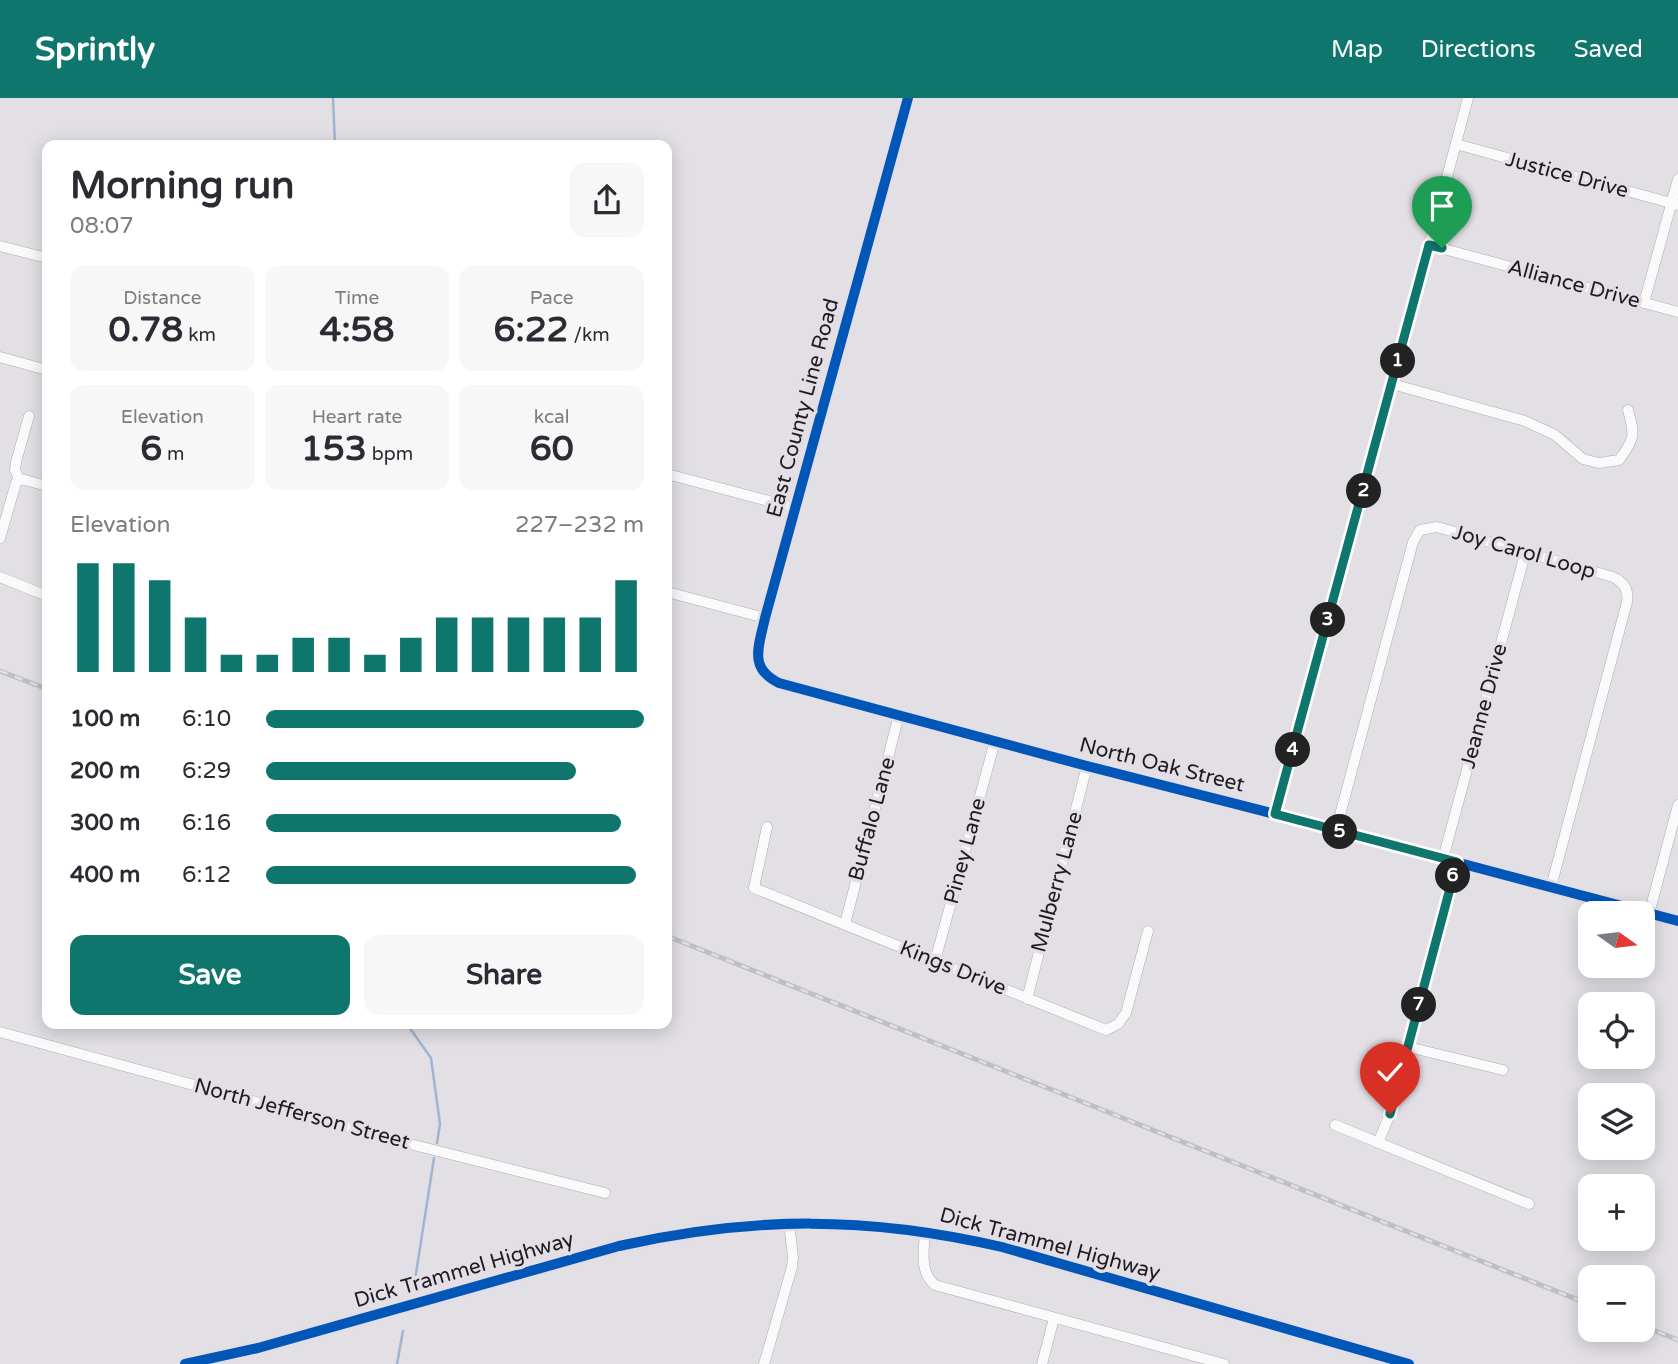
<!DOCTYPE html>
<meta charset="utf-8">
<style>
:root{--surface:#fff;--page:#f7f7f7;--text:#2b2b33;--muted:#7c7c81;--accent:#0f766e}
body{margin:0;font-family:"Varela Round",sans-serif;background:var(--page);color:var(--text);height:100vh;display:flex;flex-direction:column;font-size:26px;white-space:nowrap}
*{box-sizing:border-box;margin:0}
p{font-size:23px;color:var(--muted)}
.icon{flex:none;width:38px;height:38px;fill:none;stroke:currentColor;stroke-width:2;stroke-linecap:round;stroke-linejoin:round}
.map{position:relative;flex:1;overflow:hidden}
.drawer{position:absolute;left:42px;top:42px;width:630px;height:889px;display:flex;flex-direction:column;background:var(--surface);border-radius:14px;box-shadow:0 4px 18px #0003}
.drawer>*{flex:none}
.needle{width:46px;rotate:104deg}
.tools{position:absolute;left:1578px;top:803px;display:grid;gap:14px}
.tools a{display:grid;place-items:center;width:77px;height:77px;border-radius:14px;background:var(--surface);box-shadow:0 4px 18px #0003;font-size:35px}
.pin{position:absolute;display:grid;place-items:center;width:60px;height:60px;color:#fff;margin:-72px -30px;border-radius:50% 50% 50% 0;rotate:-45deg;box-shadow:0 0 7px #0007}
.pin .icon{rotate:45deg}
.km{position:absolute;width:35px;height:35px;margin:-18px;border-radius:50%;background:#222;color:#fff;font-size:19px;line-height:35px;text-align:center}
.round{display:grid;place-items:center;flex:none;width:74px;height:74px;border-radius:14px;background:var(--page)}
.summary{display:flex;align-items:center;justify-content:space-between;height:119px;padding:0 28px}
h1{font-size:38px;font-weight:700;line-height:52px}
.figures{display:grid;grid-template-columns:repeat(3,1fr);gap:10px;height:119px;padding:7px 28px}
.figures div{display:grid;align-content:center;border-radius:14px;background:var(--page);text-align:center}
.figures b{font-size:35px;font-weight:700}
.figures small{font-size:19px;font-weight:400}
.figures p{font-size:19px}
.chart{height:196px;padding:14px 28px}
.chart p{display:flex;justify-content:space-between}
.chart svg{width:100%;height:126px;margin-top:7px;stroke:var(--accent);stroke-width:6}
.cta{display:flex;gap:14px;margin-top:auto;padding:14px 28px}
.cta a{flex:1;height:80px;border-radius:14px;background:var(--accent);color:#fff;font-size:28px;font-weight:700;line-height:80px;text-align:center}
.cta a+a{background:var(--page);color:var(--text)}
ul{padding:0 28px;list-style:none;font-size:23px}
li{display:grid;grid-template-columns:112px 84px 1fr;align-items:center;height:52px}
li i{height:18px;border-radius:9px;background:var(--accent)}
header{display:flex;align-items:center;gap:42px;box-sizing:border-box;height:98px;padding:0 35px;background:var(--accent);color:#fff}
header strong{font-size:33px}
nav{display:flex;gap:38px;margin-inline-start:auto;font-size:24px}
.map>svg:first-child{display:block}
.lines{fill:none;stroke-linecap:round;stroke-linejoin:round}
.stream{stroke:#a0b5d4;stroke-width:2.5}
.minor-casing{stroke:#aeacaf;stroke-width:11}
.major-casing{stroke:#aeacaf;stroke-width:14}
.minor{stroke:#fbfafb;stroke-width:10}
.major{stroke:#fbfafb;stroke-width:12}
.rail-casing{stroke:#bfbfc0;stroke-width:5}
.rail{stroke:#e4dee7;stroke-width:2.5;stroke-dasharray:8;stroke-linecap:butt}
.cycleway-casing{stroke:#e4dee7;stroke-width:15}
.cycleway{stroke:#0057b8;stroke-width:10}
.route-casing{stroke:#fff;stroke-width:14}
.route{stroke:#0f766e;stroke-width:9}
.labels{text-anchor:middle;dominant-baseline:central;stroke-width:7;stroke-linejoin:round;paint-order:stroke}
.street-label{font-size:21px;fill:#1e1b1f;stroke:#e4dee7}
</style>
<header>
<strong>Sprintly</strong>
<nav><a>Map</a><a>Directions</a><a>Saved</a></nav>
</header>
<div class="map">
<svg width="1678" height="1266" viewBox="0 0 1678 1266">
<rect width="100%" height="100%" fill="#e3e0e5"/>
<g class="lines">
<g class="stream">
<path d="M 333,0 L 335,47"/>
<path d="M 407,926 L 431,960 L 440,1026 L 437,1045"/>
<path d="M 415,1182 L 434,1060"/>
<path d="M 397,1266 L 403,1233"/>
</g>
<g class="minor-casing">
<g id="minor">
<path d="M 908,0 L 765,520 C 759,548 748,570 779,585 L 1087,668 L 1275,716 L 1678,823"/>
<path d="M 1456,46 L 1678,107"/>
<path d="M 1429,147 L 1678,214"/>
<path d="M 0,148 L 47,160"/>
<path d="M 1644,205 L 1678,81"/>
<path d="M 0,259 L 47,272"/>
<path d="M 1392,286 L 1525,323 L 1555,337 L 1583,361 L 1599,365 L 1619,362 C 1635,341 1635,337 1628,312"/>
<path d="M 667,376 L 795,410"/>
<path d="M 19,381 L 25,382 L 47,388"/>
<path d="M 0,440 L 16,385 L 19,381 L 15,372 L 16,364 L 29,318"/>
<path d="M 0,479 L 47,498"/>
<path d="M 667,494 L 765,520"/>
<path d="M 1275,716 L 1370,368 L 1468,0"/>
<path d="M 767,729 L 754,790 L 1106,932 L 1118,926 L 1126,915 L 1148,833"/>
<path d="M 1336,732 L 1413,444 L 1420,432 L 1437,429 L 1613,479 C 1624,484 1629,492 1627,504 L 1551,789"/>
<path d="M 1443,761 L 1525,456"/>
<path d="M 1649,816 L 1678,707"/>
<path d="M 845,826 L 899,617"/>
<path d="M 935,863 L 995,643"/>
<path d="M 1027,901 L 1087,668"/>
<path d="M 0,934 L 406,1045 L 605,1095"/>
<path d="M 1408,949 L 1503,972"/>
<path d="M 1335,1027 L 1529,1106"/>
<path d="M 1378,1045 L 1390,1016 L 1456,764"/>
<path d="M 925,1134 C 924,1152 919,1174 935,1187 L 1224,1266"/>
<path d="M 764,1266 L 792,1169 L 793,1159 L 789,1125"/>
<path d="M 1042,1266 L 1054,1220"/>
</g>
</g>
<g class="major-casing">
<path id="major" d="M 185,1266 L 258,1250 L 619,1148 C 753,1118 869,1118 1002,1149 L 1409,1266"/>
</g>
<use href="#minor" class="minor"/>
<use href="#major" class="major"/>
<g class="rail-casing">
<g id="rail">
<path d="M 0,573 L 47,591"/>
<path d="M 667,838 L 1591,1207"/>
<path d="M 1643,1228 L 1678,1242"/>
</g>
</g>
<use href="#rail" class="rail"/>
<g class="cycleway-casing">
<g id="cycleway">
<path d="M 908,0 L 765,520 C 759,548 748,570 779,585 L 1087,668 L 1275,716 L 1678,823"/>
<path d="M 185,1266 L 258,1250 L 619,1148 C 753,1118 869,1118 1002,1149 L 1409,1266"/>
</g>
</g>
<use href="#cycleway" class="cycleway"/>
</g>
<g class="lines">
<g class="route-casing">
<path id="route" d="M 1390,1016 L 1457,764 L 1275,716 L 1429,147 L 1442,150"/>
</g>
<use href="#route" class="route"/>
</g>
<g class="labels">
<g class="street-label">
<text transform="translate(1567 77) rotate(15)">Justice Drive</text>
<text transform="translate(1574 186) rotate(15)">Alliance Drive</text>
<text transform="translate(803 310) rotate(-75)">East County Line Road</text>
<text transform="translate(1524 454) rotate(16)">Joy Carol Loop</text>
<text transform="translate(1484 608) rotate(-75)">Jeanne Drive</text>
<text transform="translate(1162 667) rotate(14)">North Oak Street</text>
<text transform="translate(872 721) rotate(-75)">Buffalo Lane</text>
<text transform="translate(965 753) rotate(-75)">Piney Lane</text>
<text transform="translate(1057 784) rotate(-75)">Mulberry Lane</text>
<text transform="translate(953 870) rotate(22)">Kings Drive</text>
<text transform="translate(302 1016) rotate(15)">North Jefferson Street</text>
<text transform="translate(1050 1146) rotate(15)">Dick Trammel Highway</text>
<text transform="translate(464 1172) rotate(-16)">Dick Trammel Highway</text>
</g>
</g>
</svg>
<div class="tools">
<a><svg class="needle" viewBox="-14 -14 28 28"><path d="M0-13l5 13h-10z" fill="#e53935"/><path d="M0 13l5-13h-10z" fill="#7c7c81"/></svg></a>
<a><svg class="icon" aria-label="locate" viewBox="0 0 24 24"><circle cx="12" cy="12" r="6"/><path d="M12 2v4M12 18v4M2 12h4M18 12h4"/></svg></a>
<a><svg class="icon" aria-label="layers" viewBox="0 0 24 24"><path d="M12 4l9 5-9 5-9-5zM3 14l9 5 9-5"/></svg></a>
<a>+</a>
<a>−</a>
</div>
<div class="pin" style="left:1442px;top:150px;background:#1e9e55"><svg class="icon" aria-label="arrive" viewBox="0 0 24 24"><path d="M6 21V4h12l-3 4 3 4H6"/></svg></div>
<div class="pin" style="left:1390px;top:1016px;background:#d93025"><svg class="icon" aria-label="check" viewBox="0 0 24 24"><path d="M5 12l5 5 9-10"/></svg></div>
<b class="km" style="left:1398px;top:263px">1</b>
<b class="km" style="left:1364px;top:393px">2</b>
<b class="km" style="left:1328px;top:522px">3</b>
<b class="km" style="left:1293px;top:652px">4</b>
<b class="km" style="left:1340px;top:734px">5</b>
<b class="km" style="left:1453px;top:778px">6</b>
<b class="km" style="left:1419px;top:907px">7</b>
<section class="drawer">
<div class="summary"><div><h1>Morning run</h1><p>08:07</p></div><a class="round"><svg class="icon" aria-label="share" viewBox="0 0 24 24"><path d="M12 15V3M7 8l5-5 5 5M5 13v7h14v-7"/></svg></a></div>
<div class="figures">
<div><p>Distance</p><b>0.78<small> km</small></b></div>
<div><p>Time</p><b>4:58</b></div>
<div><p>Pace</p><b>6:22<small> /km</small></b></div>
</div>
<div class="figures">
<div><p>Elevation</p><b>6<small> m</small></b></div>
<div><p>Heart rate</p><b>153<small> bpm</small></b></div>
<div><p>kcal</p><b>60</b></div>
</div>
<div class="chart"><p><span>Elevation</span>227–232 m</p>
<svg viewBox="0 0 160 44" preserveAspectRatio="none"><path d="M5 44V6M15 44V6M25 44V12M35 44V25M45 44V38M55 44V38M65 44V32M75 44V32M85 44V38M95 44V32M105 44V25M115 44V25M125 44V25M135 44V25M145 44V25M155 44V12"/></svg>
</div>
<ul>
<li><b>100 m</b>6:10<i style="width:100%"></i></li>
<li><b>200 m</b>6:29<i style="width:82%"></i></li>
<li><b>300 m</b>6:16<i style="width:94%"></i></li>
<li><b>400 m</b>6:12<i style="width:98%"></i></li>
</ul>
<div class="cta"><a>Save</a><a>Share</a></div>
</section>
</div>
